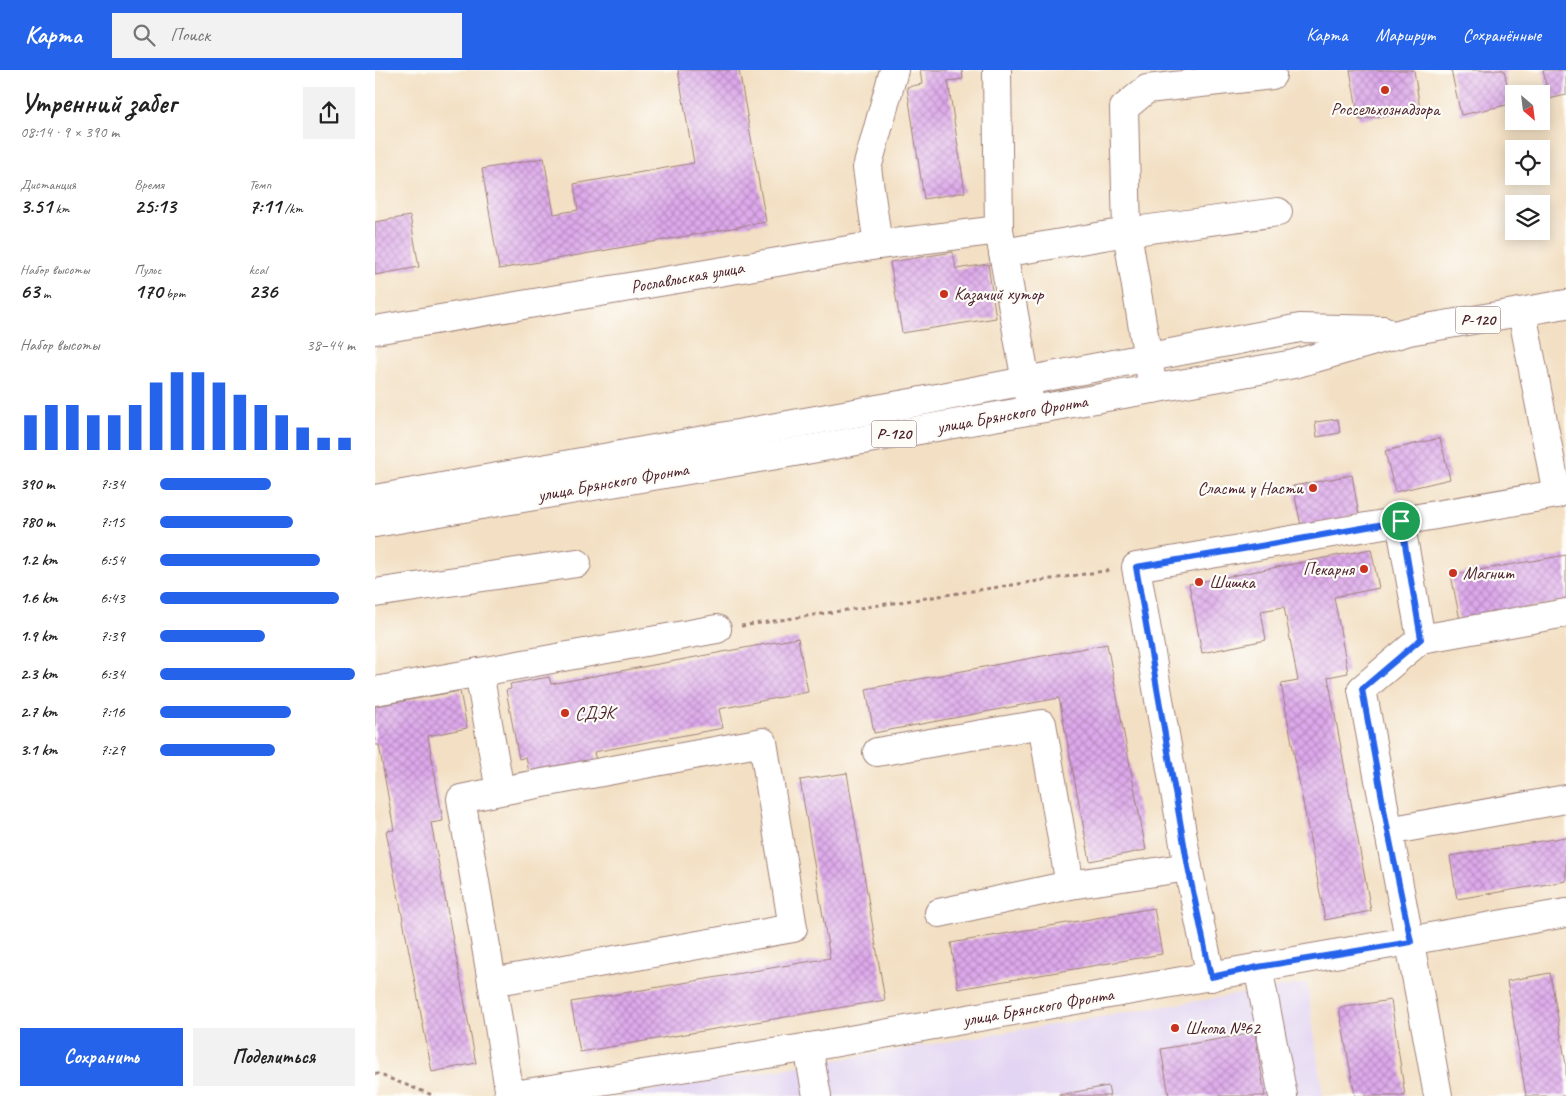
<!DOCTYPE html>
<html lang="ru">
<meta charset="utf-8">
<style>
:root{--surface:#fff;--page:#f2f2f2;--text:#222;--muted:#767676;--accent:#2563eb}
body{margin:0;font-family:Caveat,sans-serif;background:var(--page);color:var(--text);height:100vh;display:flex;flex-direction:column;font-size:19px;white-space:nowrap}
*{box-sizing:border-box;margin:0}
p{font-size:16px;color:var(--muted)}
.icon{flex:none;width:28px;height:28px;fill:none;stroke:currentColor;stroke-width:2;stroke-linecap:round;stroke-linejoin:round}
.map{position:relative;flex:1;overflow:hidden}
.side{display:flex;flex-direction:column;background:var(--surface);width:375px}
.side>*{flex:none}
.needle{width:32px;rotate:152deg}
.tools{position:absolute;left:1130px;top:15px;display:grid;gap:10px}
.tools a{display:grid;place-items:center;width:45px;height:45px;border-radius:0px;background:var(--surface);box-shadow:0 2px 12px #0003;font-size:25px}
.pin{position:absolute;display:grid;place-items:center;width:42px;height:42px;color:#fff;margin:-21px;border:2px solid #fff;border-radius:50%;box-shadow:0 1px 5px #0007}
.round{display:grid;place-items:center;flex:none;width:52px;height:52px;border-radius:0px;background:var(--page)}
.headline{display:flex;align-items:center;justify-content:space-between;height:85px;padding:0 20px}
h1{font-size:28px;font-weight:700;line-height:38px}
.figures{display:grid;grid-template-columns:repeat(3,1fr);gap:8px;height:85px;padding:5px 20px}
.figures div{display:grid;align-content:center}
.figures b{font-size:21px;font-weight:700}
.figures small{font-size:14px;font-weight:400}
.figures p{font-size:14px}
.chart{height:140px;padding:10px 20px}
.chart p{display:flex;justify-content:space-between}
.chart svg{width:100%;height:90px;margin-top:5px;stroke:var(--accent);stroke-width:6}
.primary-button{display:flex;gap:10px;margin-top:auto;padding:10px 20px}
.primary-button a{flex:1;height:58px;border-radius:0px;background:var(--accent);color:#fff;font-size:20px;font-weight:700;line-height:58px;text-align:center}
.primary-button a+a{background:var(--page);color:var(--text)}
ul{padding:0 20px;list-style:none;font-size:16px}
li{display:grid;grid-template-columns:80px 60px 1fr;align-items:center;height:38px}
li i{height:12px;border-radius:6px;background:var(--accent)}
header{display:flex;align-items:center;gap:30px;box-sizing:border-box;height:70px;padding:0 25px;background:var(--accent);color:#fff}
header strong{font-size:24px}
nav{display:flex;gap:28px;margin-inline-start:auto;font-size:18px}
.search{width:350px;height:45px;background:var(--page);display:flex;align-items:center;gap:12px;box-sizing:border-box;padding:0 18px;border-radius:0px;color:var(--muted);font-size:19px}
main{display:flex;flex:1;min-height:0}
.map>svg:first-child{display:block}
.built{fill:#e2d4f3}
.building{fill:url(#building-cross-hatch)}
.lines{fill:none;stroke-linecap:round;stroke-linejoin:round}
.minor-casing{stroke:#9e8078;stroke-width:30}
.major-casing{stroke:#9e8078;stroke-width:30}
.path{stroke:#9e8078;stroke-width:3;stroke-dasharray:4 4;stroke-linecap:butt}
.minor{stroke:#fff;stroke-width:28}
.major{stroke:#fff;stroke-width:28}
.route-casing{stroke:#fff;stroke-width:10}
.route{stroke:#2563eb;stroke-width:6}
.poi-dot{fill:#c8321e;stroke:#fdfcf7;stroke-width:2}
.labels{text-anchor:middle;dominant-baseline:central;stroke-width:4.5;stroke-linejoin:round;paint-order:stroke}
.shield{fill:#fdfcf7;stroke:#806168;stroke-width:1}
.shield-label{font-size:16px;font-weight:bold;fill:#4a1f2b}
.poi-label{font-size:18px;fill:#4a1f2b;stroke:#fdfcf7;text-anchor:start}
.street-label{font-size:18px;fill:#4a1f2b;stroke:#fdfcf7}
</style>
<header>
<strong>Карта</strong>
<div class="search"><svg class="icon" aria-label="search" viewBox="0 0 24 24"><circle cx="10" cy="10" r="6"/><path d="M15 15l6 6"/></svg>Поиск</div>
<nav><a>Карта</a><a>Маршрут</a><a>Сохранённые</a></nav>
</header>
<main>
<section class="side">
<div class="headline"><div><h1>Утренний забег</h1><p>08:14 · 9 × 390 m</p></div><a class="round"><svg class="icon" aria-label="share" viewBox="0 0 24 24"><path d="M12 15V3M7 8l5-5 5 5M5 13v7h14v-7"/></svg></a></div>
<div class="figures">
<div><p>Дистанция</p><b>3.51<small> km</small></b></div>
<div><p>Время</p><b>25:13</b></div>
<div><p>Темп</p><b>7:11<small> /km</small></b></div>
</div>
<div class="figures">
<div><p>Набор высоты</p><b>63<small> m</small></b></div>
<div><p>Пульс</p><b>170<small> bpm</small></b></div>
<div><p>kcal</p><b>236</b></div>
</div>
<div class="chart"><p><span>Набор высоты</span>38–44 m</p>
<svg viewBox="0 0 160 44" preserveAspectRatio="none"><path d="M5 44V27M15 44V22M25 44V22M35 44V27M45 44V27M55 44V22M65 44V11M75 44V6M85 44V6M95 44V11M105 44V17M115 44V22M125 44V27M135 44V33M145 44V38M155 44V38"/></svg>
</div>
<ul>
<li><b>390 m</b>7:34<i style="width:57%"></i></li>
<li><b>780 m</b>7:15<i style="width:68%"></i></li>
<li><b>1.2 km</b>6:54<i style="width:82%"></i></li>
<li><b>1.6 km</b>6:43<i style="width:92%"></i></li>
<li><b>1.9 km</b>7:39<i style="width:54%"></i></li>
<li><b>2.3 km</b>6:34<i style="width:100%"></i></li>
<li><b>2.7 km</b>7:16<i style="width:67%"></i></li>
<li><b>3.1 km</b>7:29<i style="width:59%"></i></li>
</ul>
<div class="primary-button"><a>Сохранить</a><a>Поделиться</a></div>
</section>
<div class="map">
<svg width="1191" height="1026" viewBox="0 0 1191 1026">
<defs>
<pattern id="building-cross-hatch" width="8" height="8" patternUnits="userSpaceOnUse" patternTransform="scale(1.25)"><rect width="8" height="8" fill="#dda9eb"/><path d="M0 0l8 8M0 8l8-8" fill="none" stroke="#b589bf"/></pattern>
</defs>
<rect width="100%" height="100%" fill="#fdfcf7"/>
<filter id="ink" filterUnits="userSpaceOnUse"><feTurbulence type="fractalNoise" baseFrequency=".02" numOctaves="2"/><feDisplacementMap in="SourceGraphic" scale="10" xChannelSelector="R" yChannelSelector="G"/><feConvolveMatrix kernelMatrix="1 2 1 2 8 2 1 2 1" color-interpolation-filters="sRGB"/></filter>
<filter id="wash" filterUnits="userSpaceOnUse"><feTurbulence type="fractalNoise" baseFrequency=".0096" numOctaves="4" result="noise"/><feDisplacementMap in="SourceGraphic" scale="20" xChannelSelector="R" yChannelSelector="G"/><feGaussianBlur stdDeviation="1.12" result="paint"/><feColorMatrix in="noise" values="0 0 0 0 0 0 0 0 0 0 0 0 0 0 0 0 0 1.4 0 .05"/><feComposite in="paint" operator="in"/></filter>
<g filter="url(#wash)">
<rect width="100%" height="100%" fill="#f3e0c4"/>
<path class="built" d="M 932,913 L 948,1026 L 242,1026 Z"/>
<g id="blocks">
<g class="building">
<path d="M 303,0 L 364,0 L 391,152 L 124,199 L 107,99 L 169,88 L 179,144 L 203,140 L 199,114 L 319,93 Z"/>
<path d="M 545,0 L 587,0 L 588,9 L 573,11 L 590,122 L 549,129 L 532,17 L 547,14 Z"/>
<path d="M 975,0 L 1039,0 L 1045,39 L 984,50 Z"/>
<path d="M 1076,0 L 1129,0 L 1136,34 L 1086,45 Z"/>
<path d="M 1168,0 L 1191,0 L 1191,25 L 1174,29 Z"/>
<path d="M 35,146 L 44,197 L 0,205 L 0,152 Z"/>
<path d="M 578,182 L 581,199 L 613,194 L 621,248 L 527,263 L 515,192 Z"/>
<path d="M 963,349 L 965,363 L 942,367 L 940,352 Z"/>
<path d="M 1065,368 L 1075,409 L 1020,422 L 1010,381 Z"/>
<path d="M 977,405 L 984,445 L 926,456 L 918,416 Z"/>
<path d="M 996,479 L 1004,518 L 959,527 L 973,603 L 953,607 L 996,841 L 950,850 L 906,614 L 923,611 L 909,537 L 886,541 L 891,570 L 827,583 L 814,514 Z"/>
<path d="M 1191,485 L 1191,531 L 1085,550 L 1076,505 Z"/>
<path d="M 423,568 L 433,622 L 344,639 L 348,658 L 219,682 L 221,691 L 155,708 L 151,687 L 144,689 L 131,620 L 136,619 L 135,614 L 174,607 L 176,614 Z"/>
<path d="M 732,574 L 771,780 L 715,791 L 684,628 L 499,663 L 491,619 Z"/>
<path d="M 85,621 L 92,658 L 53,666 L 68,751 L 56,753 L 101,993 L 57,1002 L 11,761 L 19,760 L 4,675 L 0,675 L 0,636 Z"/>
<path d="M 472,703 L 510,930 L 205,982 L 196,932 L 455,888 L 425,710 Z"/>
<path d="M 1191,767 L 1191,811 L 1082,829 L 1075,786 Z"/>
<path d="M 779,838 L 787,884 L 583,919 L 576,873 Z"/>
<path d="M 1175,903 L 1191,995 L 1191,1026 L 1151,1026 L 1132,911 Z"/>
<path d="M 1016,930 L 1030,1026 L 980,1026 L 964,938 Z"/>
<path d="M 880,963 L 890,1026 L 794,1026 L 786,979 Z"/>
<path d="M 733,1016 L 735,1026 L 684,1026 L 684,1025 Z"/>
</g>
</g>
</g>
<g filter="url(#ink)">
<use href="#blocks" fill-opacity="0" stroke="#9e8078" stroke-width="1"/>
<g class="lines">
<g class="minor-casing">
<g id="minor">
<path d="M 622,0 L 624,160 L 656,340"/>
<path d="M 503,175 L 492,98 L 519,0"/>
<path d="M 628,183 L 752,162 L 749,38 L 772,19 L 897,5"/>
<path d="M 0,260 L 503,175 L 624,160"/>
<path d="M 778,319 L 752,162 L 903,142"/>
<path d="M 1025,451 L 1046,569 L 987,619 C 1012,755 1039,890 1063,1026"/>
<path d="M 0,523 L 202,493"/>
<path d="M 1046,569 L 1191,543"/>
<path d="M 104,602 L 125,721 L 388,672 L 418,858 L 117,912 L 86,729 L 125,721"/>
<path d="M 0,621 L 342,559"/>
<path d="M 502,682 L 667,654 L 695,815"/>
<path d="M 1013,761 L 1191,729"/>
<path d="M 564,843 L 695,815 L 813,797"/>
<path d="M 883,897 L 908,1026"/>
<path d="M 836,907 L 813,797 L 761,497 L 1182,424 L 1147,242"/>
<path d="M 117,912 L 135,1026"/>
<path d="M 435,977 L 436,994 L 442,1026"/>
<path d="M 133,1026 L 435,977 L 1191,843"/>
</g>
</g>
<g class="major-casing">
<g id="major">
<path d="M 0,429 L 536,333 L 925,258 L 1008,260"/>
<path d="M 0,453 L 431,380 L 919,294 L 1034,261 L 1191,234"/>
</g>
</g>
<g class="path">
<path d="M 366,556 L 736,500"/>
<path d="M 0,1003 L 60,1026"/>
</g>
<use href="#minor" class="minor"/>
<use href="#major" class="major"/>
</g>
</g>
<g class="lines" filter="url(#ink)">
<g class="route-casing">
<path id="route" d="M 1026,451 L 1046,569 L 987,619 L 1013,761 L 1036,872 L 883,897 L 836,907 L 813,797 L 761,497 L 874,478 Z"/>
</g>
<use href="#route" class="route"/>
</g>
<g class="poi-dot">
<circle cx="1010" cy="20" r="5"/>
<circle cx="569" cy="224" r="5"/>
<circle cx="938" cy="418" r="5"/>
<circle cx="989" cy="499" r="5"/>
<circle cx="1078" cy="503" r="5"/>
<circle cx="824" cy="512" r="5"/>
<circle cx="190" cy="643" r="5"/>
<circle cx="800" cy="958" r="5"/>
</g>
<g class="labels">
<g class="shield">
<rect x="1080.5" y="236.5" width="45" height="27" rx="4"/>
<rect x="496.5" y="350.5" width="45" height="27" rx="4"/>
</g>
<g class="shield-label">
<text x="1103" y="250">Р-120</text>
<text x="519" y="364">Р-120</text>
</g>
<g class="poi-label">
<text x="1010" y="39" text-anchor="middle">Россельхознадзора</text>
<text x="579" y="224">Казачий хутор</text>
<text x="928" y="418" text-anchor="end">Сласти у Насти</text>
<text x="979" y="499" text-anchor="end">Пекарня</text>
<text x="1088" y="503">Магнит</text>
<text x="834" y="512">Шишка</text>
<text x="200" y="643">СДЭК</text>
<text x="810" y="958">Школа №62</text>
</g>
<g class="street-label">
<text transform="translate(312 207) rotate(-10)">Рославльская улица</text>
<text transform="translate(637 344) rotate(-10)">улица Брянского Фронта</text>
<text transform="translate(238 412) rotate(-10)">улица Брянского Фронта</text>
<text transform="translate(663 937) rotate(-10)">улица Брянского Фронта</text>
</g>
</g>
</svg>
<div class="tools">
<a><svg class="needle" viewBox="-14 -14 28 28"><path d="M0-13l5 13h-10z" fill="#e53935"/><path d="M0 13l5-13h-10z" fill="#767676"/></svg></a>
<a><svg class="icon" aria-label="locate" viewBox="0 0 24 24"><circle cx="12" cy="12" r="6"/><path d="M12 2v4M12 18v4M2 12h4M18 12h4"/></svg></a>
<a><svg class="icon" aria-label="layers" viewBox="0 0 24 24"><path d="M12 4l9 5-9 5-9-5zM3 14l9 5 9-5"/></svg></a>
</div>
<div class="pin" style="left:1026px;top:451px;background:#1e9e55"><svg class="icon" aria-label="arrive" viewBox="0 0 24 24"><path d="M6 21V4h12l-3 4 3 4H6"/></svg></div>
</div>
</main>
